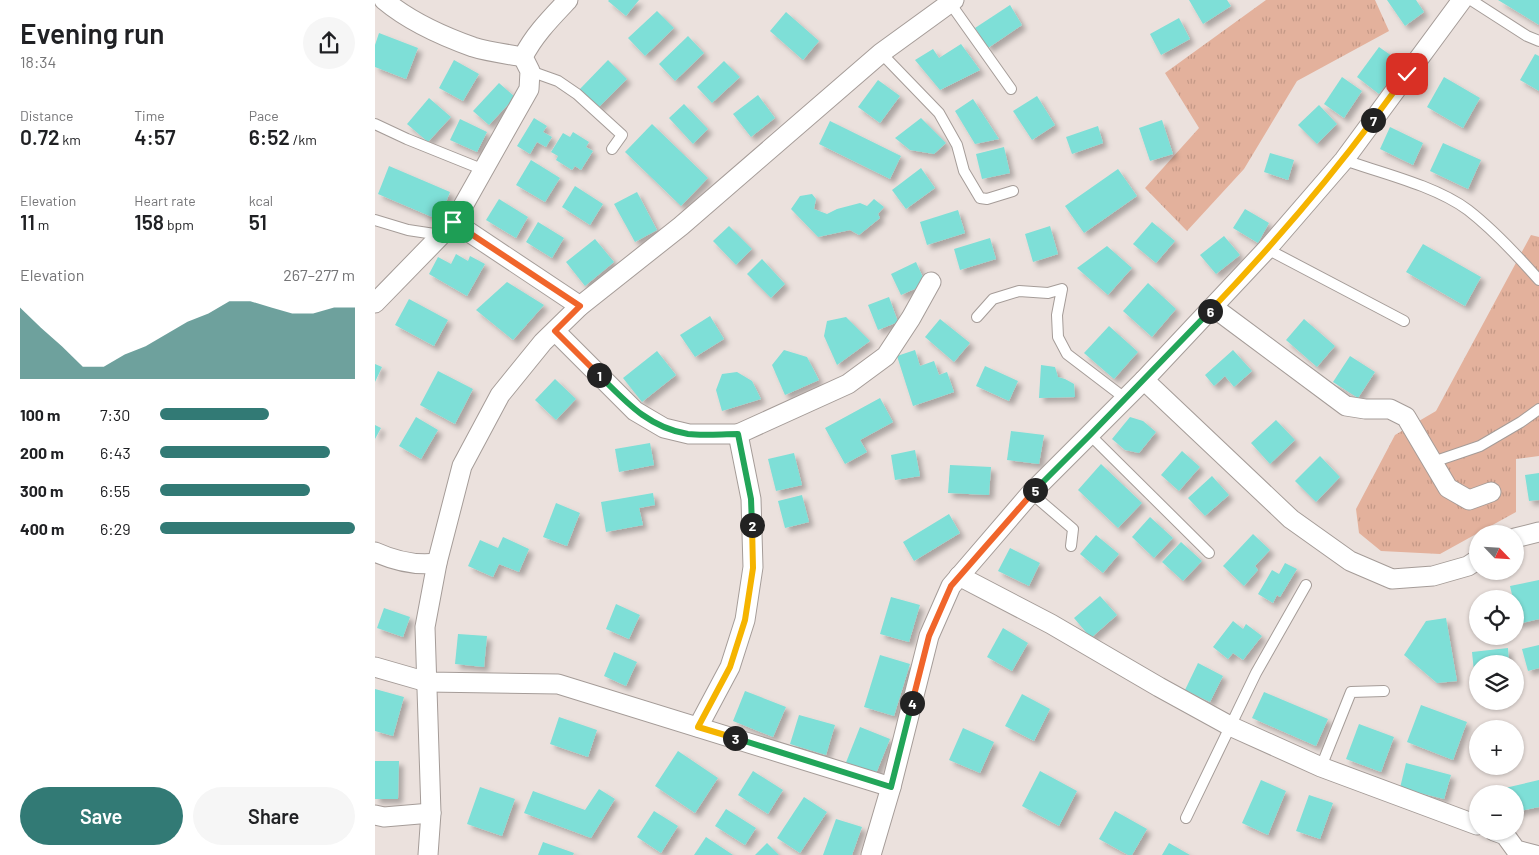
<!DOCTYPE html>
<meta charset="utf-8">
<style>
:root{--surface:#fff;--page:#f6f6f6;--text:#202124;--muted:#757577;--accent:#327a75}
body{margin:0;font-family:Barlow,sans-serif;background:var(--page);color:var(--text);height:100vh;display:flex;flex-direction:column;font-size:19px;white-space:nowrap}
*{box-sizing:border-box;margin:0}
p{font-size:16px;color:var(--muted)}
.icon{flex:none;width:28px;height:28px;fill:none;stroke:currentColor;stroke-width:2;stroke-linecap:round;stroke-linejoin:round}
.map{position:relative;flex:1;overflow:hidden}
.sheet{display:flex;flex-direction:column;background:var(--surface);width:375px}
.sheet>*{flex:none}
.needle{width:32px;rotate:115deg}
.fabs{position:absolute;left:1094px;top:525px;display:grid;gap:10px}
.fabs a{display:grid;place-items:center;width:55px;height:55px;border-radius:50%;background:var(--surface);box-shadow:0 1px 4px #0004;font-size:25px}
.pin{position:absolute;display:grid;place-items:center;width:42px;height:42px;color:#fff;margin:-21px;border-radius:10px;box-shadow:0 2px 8px #0006}
.km{position:absolute;width:25px;height:25px;margin:-12px;border-radius:50%;background:#222;color:#fff;font-size:14px;line-height:25px;text-align:center}
.round{display:grid;place-items:center;flex:none;width:52px;height:52px;border-radius:26px;background:var(--page)}
.headline{display:flex;align-items:center;justify-content:space-between;height:85px;padding:0 20px}
h1{font-size:28px;font-weight:600;line-height:38px}
.stats{display:grid;grid-template-columns:repeat(3,1fr);gap:8px;height:85px;padding:5px 20px}
.stats div{display:grid;align-content:center}
.stats b{font-size:21px;font-weight:600}
.stats small{font-size:14px;font-weight:400}
.stats p{font-size:14px}
.chart{height:140px;padding:10px 20px}
.chart p{display:flex;justify-content:space-between}
.chart svg{width:100%;height:90px;margin-top:5px;fill:var(--accent);opacity:.7}
.primary-button{display:flex;gap:10px;margin-top:auto;padding:10px 20px}
.primary-button a{flex:1;height:58px;border-radius:30px;background:var(--accent);color:#fff;font-size:20px;font-weight:600;line-height:58px;text-align:center}
.primary-button a+a{background:var(--page);color:var(--text)}
ul{padding:0 20px;list-style:none;font-size:16px}
li{display:grid;grid-template-columns:80px 60px 1fr;align-items:center;height:38px}
li i{height:12px;border-radius:6px;background:var(--accent)}
main{display:flex;flex:1;min-height:0}
.map>svg:first-child{display:block}
.grass{fill:url(#grass-tufts)}
.building{fill:#7edfd7;filter:url(#shadow)}
.lines{fill:none;stroke-linecap:round;stroke-linejoin:round}
.service-casing{stroke:#a59c98;stroke-width:12}
.minor-casing{stroke:#a59c98;stroke-width:21}
.service{stroke:#fff;stroke-width:10}
.minor{stroke:#fff;stroke-width:19}
.split-1-casing{stroke:#fff;stroke-width:10}
.split-2-casing{stroke:#fff;stroke-width:10}
.split-3-casing{stroke:#fff;stroke-width:10}
.split-4-casing{stroke:#fff;stroke-width:10}
.split-5-casing{stroke:#fff;stroke-width:10}
.split-6-casing{stroke:#fff;stroke-width:10}
.split-7-casing{stroke:#fff;stroke-width:10}
.split-8-casing{stroke:#fff;stroke-width:10}
.split-1{stroke:#f0652b;stroke-width:6}
.split-2{stroke:#22a559;stroke-width:6}
.split-3{stroke:#f5b400;stroke-width:6}
.split-4{stroke:#22a559;stroke-width:6}
.split-5{stroke:#f0652b;stroke-width:6}
.split-6{stroke:#22a559;stroke-width:6}
.split-7{stroke:#f5b400;stroke-width:6}
.split-8{stroke:#f5b400;stroke-width:6}
</style>
<main>
<section class="sheet">
<div class="headline"><div><h1>Evening run</h1><p>18:34</p></div><a class="round"><svg class="icon" aria-label="share" viewBox="0 0 24 24"><path d="M12 15V3M7 8l5-5 5 5M5 13v7h14v-7"/></svg></a></div>
<div class="stats">
<div><p>Distance</p><b>0.72<small> km</small></b></div>
<div><p>Time</p><b>4:57</b></div>
<div><p>Pace</p><b>6:52<small> /km</small></b></div>
</div>
<div class="stats">
<div><p>Elevation</p><b>11<small> m</small></b></div>
<div><p>Heart rate</p><b>158<small> bpm</small></b></div>
<div><p>kcal</p><b>51</b></div>
</div>
<div class="chart"><p><span>Elevation</span>267–277 m</p>
<svg viewBox="0 0 160 44" preserveAspectRatio="none"><path d="M0 44V9L10 19L20 28L30 38L40 38L50 32L60 28L70 22L80 16L90 12L100 6L110 6L120 9L130 12L140 12L150 9L160 9V44z"/></svg>
</div>
<ul>
<li><b>100 m</b>7:30<i style="width:56%"></i></li>
<li><b>200 m</b>6:43<i style="width:87%"></i></li>
<li><b>300 m</b>6:55<i style="width:77%"></i></li>
<li><b>400 m</b>6:29<i style="width:100%"></i></li>
</ul>
<div class="primary-button"><a>Save</a><a>Share</a></div>
</section>
<div class="map">
<svg width="1164" height="855" viewBox="0 0 1164 855">
<defs>
<pattern id="grass-tufts" width="24" height="20" patternUnits="userSpaceOnUse" patternTransform="scale(1.25)"><rect width="24" height="20" fill="#e3b19c"/><path d="M3 7l-1-3M5 7V3M7 7l1-3M15 17l-1-3M17 17v-4M19 17l1-3" fill="none" stroke="#c39886"/></pattern>
<filter id="shadow"><feDropShadow dx="4.5" dy="4.5" stdDeviation="2.5" flood-color="#0004"/></filter>
</defs>
<rect width="100%" height="100%" fill="#ebe1dd"/>
<g class="grass">
<path d="M 891,0 L 1000,0 L 1014,31 L 922,81 L 869,169 L 812,231 L 770,188 L 824,128 L 790,73 Z"/>
<path d="M 1156,235 L 1164,237 L 1164,456 L 1141,459 L 1141,512 L 1065,554 L 1006,551 L 984,533 L 981,509 L 1020,435 L 1061,411 Z"/>
</g>
<g class="building">
<path d="M 234,0 L 264,0 L 251,16 L 233,1 Z"/>
<path d="M 814,0 L 852,0 L 856,6 L 828,24 Z"/>
<path d="M 1012,0 L 1041,0 L 1049,12 L 1030,26 Z"/>
<path d="M 1123,0 L 1164,0 L 1164,25 Z"/>
<path d="M 635,5 L 647,25 L 613,48 L 600,28 Z"/>
<path d="M 282,11 L 299,28 L 270,56 L 253,38 Z"/>
<path d="M 411,12 L 444,41 L 428,60 L 395,31 Z"/>
<path d="M 804,18 L 815,39 L 786,55 L 775,34 Z"/>
<path d="M 4,33 L 43,48 L 31,79 L 0,67 L 0,45 Z"/>
<path d="M 313,36 L 329,53 L 300,81 L 284,64 Z"/>
<path d="M 586,44 L 605,70 L 565,90 L 540,60 L 558,49 L 564,58 Z"/>
<path d="M 1004,47 L 1027,63 L 1004,94 L 982,77 Z"/>
<path d="M 1160,54 L 1164,56 L 1164,91 L 1145,80 Z"/>
<path d="M 79,60 L 104,74 L 88,101 L 64,88 Z"/>
<path d="M 233,60 L 252,79 L 223,108 L 204,90 Z"/>
<path d="M 349,61 L 365,77 L 337,103 L 322,87 Z"/>
<path d="M 967,77 L 987,91 L 969,118 L 949,104 Z"/>
<path d="M 1069,77 L 1105,98 L 1088,128 L 1052,107 Z"/>
<path d="M 503,80 L 525,96 L 505,123 L 483,107 Z"/>
<path d="M 124,83 L 140,97 L 114,125 L 98,111 Z"/>
<path d="M 383,95 L 400,118 L 376,137 L 358,114 Z"/>
<path d="M 662,96 L 680,125 L 657,140 L 638,111 Z"/>
<path d="M 54,98 L 76,117 L 53,142 L 32,124 Z"/>
<path d="M 598,99 L 624,139 L 600,144 L 580,111 Z"/>
<path d="M 309,104 L 333,129 L 318,144 L 294,118 Z"/>
<path d="M 944,105 L 962,124 L 942,144 L 923,125 Z"/>
<path d="M 159,118 L 172,126 L 168,132 L 177,137 L 171,147 L 162,142 L 155,154 L 142,146 Z"/>
<path d="M 546,118 L 571,143 L 559,154 L 535,150 L 520,138 Z"/>
<path d="M 85,119 L 112,132 L 102,152 L 75,140 Z"/>
<path d="M 787,120 L 798,154 L 775,161 L 764,128 Z"/>
<path d="M 455,121 L 526,156 L 515,179 L 444,144 Z"/>
<path d="M 277,124 L 333,178 L 306,206 L 250,152 Z"/>
<path d="M 723,126 L 728,143 L 697,154 L 691,137 Z"/>
<path d="M 1015,127 L 1048,143 L 1038,165 L 1005,149 Z"/>
<path d="M 198,132 L 214,142 L 211,147 L 218,151 L 206,170 L 200,166 L 197,170 L 181,160 L 183,156 L 176,152 L 188,133 L 195,137 Z"/>
<path d="M 1068,143 L 1106,160 L 1093,189 L 1055,171 Z"/>
<path d="M 629,147 L 635,173 L 607,179 L 601,154 Z"/>
<path d="M 895,153 L 919,160 L 913,180 L 889,172 Z"/>
<path d="M 156,160 L 185,178 L 170,202 L 141,185 Z"/>
<path d="M 14,166 L 75,192 L 64,220 L 3,194 Z"/>
<path d="M 546,168 L 560,188 L 531,209 L 517,190 Z"/>
<path d="M 743,169 L 762,196 L 709,233 L 690,206 Z"/>
<path d="M 200,186 L 228,204 L 215,225 L 187,207 Z"/>
<path d="M 262,192 L 282,230 L 260,242 L 239,204 Z"/>
<path d="M 437,194 L 441,199 L 439,209 L 452,214 L 462,209 L 485,203 L 492,206 L 499,199 L 509,207 L 503,214 L 505,218 L 484,235 L 475,230 L 443,237 L 416,209 L 425,196 Z"/>
<path d="M 124,199 L 153,217 L 141,238 L 111,220 Z"/>
<path d="M 870,209 L 894,223 L 883,243 L 858,228 Z"/>
<path d="M 583,210 L 590,233 L 552,245 L 545,222 Z"/>
<path d="M 163,222 L 189,238 L 177,258 L 151,242 Z"/>
<path d="M 777,222 L 800,241 L 781,263 L 758,244 Z"/>
<path d="M 354,226 L 377,249 L 361,265 L 338,241 Z"/>
<path d="M 675,226 L 683,254 L 658,262 L 650,234 Z"/>
<path d="M 849,236 L 865,255 L 841,274 L 825,255 Z"/>
<path d="M 615,238 L 621,259 L 585,270 L 579,249 Z"/>
<path d="M 220,239 L 239,262 L 210,286 L 191,262 Z"/>
<path d="M 1048,244 L 1106,277 L 1090,306 L 1031,272 Z"/>
<path d="M 732,246 L 757,268 L 733,295 L 702,268 Z"/>
<path d="M 81,254 L 93,261 L 95,256 L 110,264 L 92,296 L 54,274 L 63,257 L 76,264 Z"/>
<path d="M 387,259 L 410,284 L 396,298 L 372,274 Z"/>
<path d="M 541,262 L 551,284 L 526,295 L 516,274 Z"/>
<path d="M 132,282 L 169,305 L 138,340 L 101,310 Z"/>
<path d="M 773,283 L 801,309 L 777,337 L 748,311 Z"/>
<path d="M 514,297 L 523,322 L 503,330 L 493,305 Z"/>
<path d="M 34,299 L 73,320 L 59,346 L 20,325 Z"/>
<path d="M 335,316 L 349,339 L 320,357 L 305,335 Z"/>
<path d="M 471,317 L 495,341 L 462,365 L 449,336 L 452,321 Z"/>
<path d="M 565,319 L 595,343 L 579,362 L 550,337 Z"/>
<path d="M 929,319 L 960,346 L 942,367 L 911,340 Z"/>
<path d="M 734,326 L 763,352 L 739,379 L 709,353 Z"/>
<path d="M 409,350 L 432,357 L 444,380 L 410,395 L 397,365 Z"/>
<path d="M 540,350 L 545,366 L 559,361 L 564,375 L 572,372 L 579,392 L 538,406 L 522,356 Z"/>
<path d="M 858,350 L 877,371 L 859,387 L 850,376 L 839,386 L 830,375 Z"/>
<path d="M 282,351 L 301,375 L 267,402 L 248,378 Z"/>
<path d="M 975,356 L 1000,372 L 983,398 L 958,382 Z"/>
<path d="M 0,364 L 7,367 L 0,382 Z"/>
<path d="M 666,365 L 680,367 L 683,377 L 690,379 L 699,384 L 700,397 L 664,398 Z"/>
<path d="M 610,366 L 643,381 L 634,401 L 601,386 Z"/>
<path d="M 63,371 L 98,389 L 80,424 L 45,405 Z"/>
<path d="M 362,372 L 377,381 L 386,399 L 347,411 L 341,390 L 347,374 Z"/>
<path d="M 180,379 L 201,399 L 181,420 L 160,400 Z"/>
<path d="M 505,398 L 518,422 L 485,440 L 492,452 L 470,464 L 450,428 Z"/>
<path d="M 41,417 L 63,430 L 46,459 L 24,446 Z"/>
<path d="M 755,417 L 768,421 L 781,432 L 764,453 L 750,450 L 737,439 Z"/>
<path d="M 901,420 L 920,440 L 895,464 L 876,443 Z"/>
<path d="M 0,425 L 6,428 L 0,439 Z"/>
<path d="M 636,431 L 669,435 L 664,464 L 632,460 Z"/>
<path d="M 275,443 L 279,465 L 244,472 L 240,449 Z"/>
<path d="M 540,450 L 545,476 L 520,480 L 516,455 Z"/>
<path d="M 807,451 L 825,467 L 804,491 L 786,475 Z"/>
<path d="M 419,453 L 427,485 L 401,491 L 393,459 Z"/>
<path d="M 945,456 L 965,477 L 941,502 L 920,481 Z"/>
<path d="M 726,464 L 767,503 L 743,528 L 703,490 Z"/>
<path d="M 575,465 L 616,467 L 614,495 L 573,493 Z"/>
<path d="M 1164,473 L 1164,500 L 1154,501 L 1150,475 Z"/>
<path d="M 837,476 L 854,495 L 830,516 L 813,498 Z"/>
<path d="M 278,493 L 280,505 L 264,508 L 268,525 L 231,532 L 226,502 Z"/>
<path d="M 427,495 L 434,522 L 410,528 L 403,501 Z"/>
<path d="M 181,503 L 205,513 L 192,546 L 168,537 Z"/>
<path d="M 574,514 L 585,533 L 539,561 L 528,542 Z"/>
<path d="M 775,517 L 798,538 L 779,558 L 757,537 Z"/>
<path d="M 878,534 L 895,550 L 880,566 L 883,570 L 869,586 L 848,566 Z"/>
<path d="M 721,535 L 744,554 L 728,573 L 705,554 Z"/>
<path d="M 128,537 L 154,549 L 144,572 L 124,564 L 118,577 L 93,566 L 105,540 L 123,548 Z"/>
<path d="M 806,542 L 827,561 L 808,581 L 787,562 Z"/>
<path d="M 635,548 L 665,563 L 654,586 L 623,571 Z"/>
<path d="M 910,563 L 922,569 L 905,597 L 902,595 L 898,603 L 883,594 L 897,570 L 904,574 Z"/>
<path d="M 1164,580 L 1164,619 L 1143,624 L 1140,599 L 1138,599 L 1135,586 Z"/>
<path d="M 725,596 L 742,615 L 716,638 L 699,618 Z"/>
<path d="M 516,597 L 545,605 L 534,642 L 505,634 Z"/>
<path d="M 241,604 L 265,615 L 254,639 L 231,629 Z"/>
<path d="M 9,608 L 35,617 L 28,637 L 2,628 Z"/>
<path d="M 1071,618 L 1082,681 L 1062,683 L 1029,655 L 1051,621 Z"/>
<path d="M 858,621 L 868,629 L 871,624 L 887,636 L 868,660 L 858,653 L 853,659 L 838,647 Z"/>
<path d="M 628,628 L 653,643 L 637,671 L 612,657 Z"/>
<path d="M 83,634 L 112,636 L 109,667 L 80,664 Z"/>
<path d="M 1164,645 L 1164,668 L 1153,671 L 1147,649 Z"/>
<path d="M 1133,648 L 1134,664 L 1102,664 L 1102,691 L 1101,691 L 1097,652 Z"/>
<path d="M 239,652 L 262,662 L 251,686 L 229,676 Z"/>
<path d="M 505,655 L 535,664 L 519,716 L 489,707 Z"/>
<path d="M 823,663 L 848,676 L 835,702 L 810,690 Z"/>
<path d="M 0,689 L 29,697 L 18,736 L 0,731 Z"/>
<path d="M 370,691 L 411,707 L 398,737 L 358,721 Z"/>
<path d="M 889,692 L 953,719 L 941,746 L 877,718 Z"/>
<path d="M 647,694 L 675,709 L 659,741 L 630,726 Z"/>
<path d="M 1046,705 L 1092,722 L 1078,760 L 1032,742 Z"/>
<path d="M 424,715 L 460,725 L 451,755 L 415,744 Z"/>
<path d="M 184,717 L 222,730 L 213,757 L 175,744 Z"/>
<path d="M 984,724 L 1019,737 L 1006,772 L 971,759 Z"/>
<path d="M 485,727 L 515,739 L 500,776 L 470,765 Z"/>
<path d="M 588,728 L 619,742 L 605,773 L 574,760 Z"/>
<path d="M 303,751 L 343,778 L 320,813 L 280,786 Z"/>
<path d="M 0,761 L 24,761 L 23,799 L 0,799 Z"/>
<path d="M 1031,763 L 1076,775 L 1069,799 L 1025,788 Z"/>
<path d="M 378,771 L 408,790 L 393,814 L 363,795 Z"/>
<path d="M 665,771 L 702,791 L 684,826 L 647,806 Z"/>
<path d="M 886,780 L 911,791 L 893,835 L 867,823 Z"/>
<path d="M 1164,780 L 1164,807 L 1140,812 L 1140,794 L 1132,794 L 1130,788 Z"/>
<path d="M 105,787 L 140,799 L 127,836 L 92,824 Z"/>
<path d="M 224,789 L 240,799 L 216,838 L 149,813 L 158,791 L 210,810 Z"/>
<path d="M 934,795 L 958,803 L 945,839 L 921,831 Z"/>
<path d="M 429,797 L 452,812 L 425,853 L 402,838 Z"/>
<path d="M 351,809 L 381,828 L 370,845 L 340,826 Z"/>
<path d="M 279,811 L 303,826 L 286,853 L 262,837 Z"/>
<path d="M 740,811 L 772,829 L 757,855 L 753,855 L 724,839 Z"/>
<path d="M 461,819 L 487,827 L 477,855 L 448,855 Z"/>
<path d="M 331,837 L 358,855 L 319,855 Z"/>
<path d="M 168,842 L 199,853 L 198,855 L 163,855 Z"/>
<path d="M 392,843 L 404,855 L 380,855 Z"/>
<path d="M 794,843 L 815,855 L 787,855 Z"/>
</g>
<g class="lines">
<g class="service-casing">
<g id="service">
<path d="M 1096,0 L 1152,36 L 1164,41"/>
<path d="M 575,3 L 636,89"/>
<path d="M 506,53 L 564,113 L 582,145 L 589,171 L 605,198 L 612,199 L 638,191"/>
<path d="M 155,71 L 183,81 L 202,94 L 247,135 L 237,149"/>
<path d="M 0,124 L 32,139 L 109,170"/>
<path d="M 969,160 C 1007,173 1061,186 1093,210 C 1120,231 1142,255 1164,280"/>
<path d="M 0,220 L 33,230 L 66,235"/>
<path d="M 892,249 L 1029,321"/>
<path d="M 602,317 L 618,299 L 644,291 L 673,293 L 687,289 L 682,315 L 683,337 L 692,354 L 751,399"/>
<path d="M 715,435 L 834,553"/>
<path d="M 1058,462 L 1105,446 L 1146,422 L 1164,409"/>
<path d="M 656,493 L 698,529 L 696,546"/>
<path d="M 946,767 L 976,692 L 1009,691"/>
<path d="M 811,818 L 881,673 L 931,585"/>
</g>
</g>
<g class="minor-casing">
<g id="minor">
<path d="M 9,0 C 34,21 67,36 98,47 C 114,52 132,54 148,57"/>
<path d="M 79,222 L 205,306"/>
<path d="M 0,303 L 79,222 L 154,89 L 155,71 L 148,57 C 159,35 176,18 193,0"/>
<path d="M 838,307 L 971,406 L 990,409 L 1015,409 L 1031,417 L 1073,488 L 1094,500 L 1116,492"/>
<path d="M 180,331 L 260,411 L 289,428 L 314,434 L 363,434 L 376,499 L 378,567 L 370,620 L 355,667 L 323,727"/>
<path d="M 769,380 L 916,519 L 975,561 L 1017,579 L 1058,576 L 1093,566 L 1102,560"/>
<path d="M 363,434 L 473,384 L 511,356 L 536,318 L 556,282"/>
<path d="M 1140,538 L 1164,532"/>
<path d="M 0,552 C 20,561 40,566 62,563"/>
<path d="M 584,576 L 676,624 L 784,687 L 855,726 L 946,767 L 1102,825"/>
<path d="M 0,667 L 52,682 L 183,684 L 516,787"/>
<path d="M 0,815 L 9,817 L 56,813"/>
<path d="M 1119,831 L 1130,835 L 1141,850 L 1160,855"/>
<path d="M 53,855 L 56,813 L 50,627 L 62,563 L 87,466 L 125,395 L 168,342 L 205,306 L 306,226 L 506,53 L 579,0"/>
<path d="M 496,855 L 516,787 L 554,636 L 576,586 L 656,493 L 769,380 L 892,249 L 969,160 L 1087,0"/>
</g>
</g>
<use href="#service" class="service"/>
<use href="#minor" class="minor"/>
</g>
<g class="lines">
<g class="split-1-casing">
<path id="split-1" d="M 78,222 L 205,306 L 180,331 L 224,375"/>
</g>
<g class="split-2-casing">
<path id="split-2" d="M 224,375 C 251,402 274,428 313,434 C 329,436 347,434 363,434 L 376,499 L 377,525"/>
</g>
<g class="split-3-casing">
<path id="split-3" d="M 360,738 L 323,727 L 355,667 L 370,620 L 378,568 L 377,525"/>
</g>
<g class="split-4-casing">
<path id="split-4" d="M 360,738 L 516,787 L 537,703"/>
</g>
<g class="split-5-casing">
<path id="split-5" d="M 537,703 L 554,636 L 576,586 L 660,490"/>
</g>
<g class="split-6-casing">
<path id="split-6" d="M 660,490 L 715,435 L 835,311"/>
</g>
<g class="split-7-casing">
<path id="split-7" d="M 835,311 C 893,250 948,187 998,120"/>
</g>
<g class="split-8-casing">
<path id="split-8" d="M 998,120 L 1032,74"/>
</g>
<use href="#split-1" class="split-1"/>
<use href="#split-2" class="split-2"/>
<use href="#split-3" class="split-3"/>
<use href="#split-4" class="split-4"/>
<use href="#split-5" class="split-5"/>
<use href="#split-6" class="split-6"/>
<use href="#split-7" class="split-7"/>
<use href="#split-8" class="split-8"/>
</g>
</svg>
<div class="fabs">
<a><svg class="needle" viewBox="-14 -14 28 28"><path d="M0-13l5 13h-10z" fill="#e53935"/><path d="M0 13l5-13h-10z" fill="#757577"/></svg></a>
<a><svg class="icon" aria-label="locate" viewBox="0 0 24 24"><circle cx="12" cy="12" r="6"/><path d="M12 2v4M12 18v4M2 12h4M18 12h4"/></svg></a>
<a><svg class="icon" aria-label="layers" viewBox="0 0 24 24"><path d="M12 4l9 5-9 5-9-5zM3 14l9 5 9-5"/></svg></a>
<a>+</a>
<a>−</a>
</div>
<div class="pin" style="left:78px;top:222px;background:#1e9e55"><svg class="icon" aria-label="arrive" viewBox="0 0 24 24"><path d="M6 21V4h12l-3 4 3 4H6"/></svg></div>
<div class="pin" style="left:1032px;top:74px;background:#d93025"><svg class="icon" aria-label="check" viewBox="0 0 24 24"><path d="M5 12l5 5 9-10"/></svg></div>
<b class="km" style="left:224px;top:375px">1</b>
<b class="km" style="left:377px;top:525px">2</b>
<b class="km" style="left:360px;top:738px">3</b>
<b class="km" style="left:537px;top:703px">4</b>
<b class="km" style="left:660px;top:490px">5</b>
<b class="km" style="left:835px;top:311px">6</b>
<b class="km" style="left:998px;top:120px">7</b>
</div>
</main>
